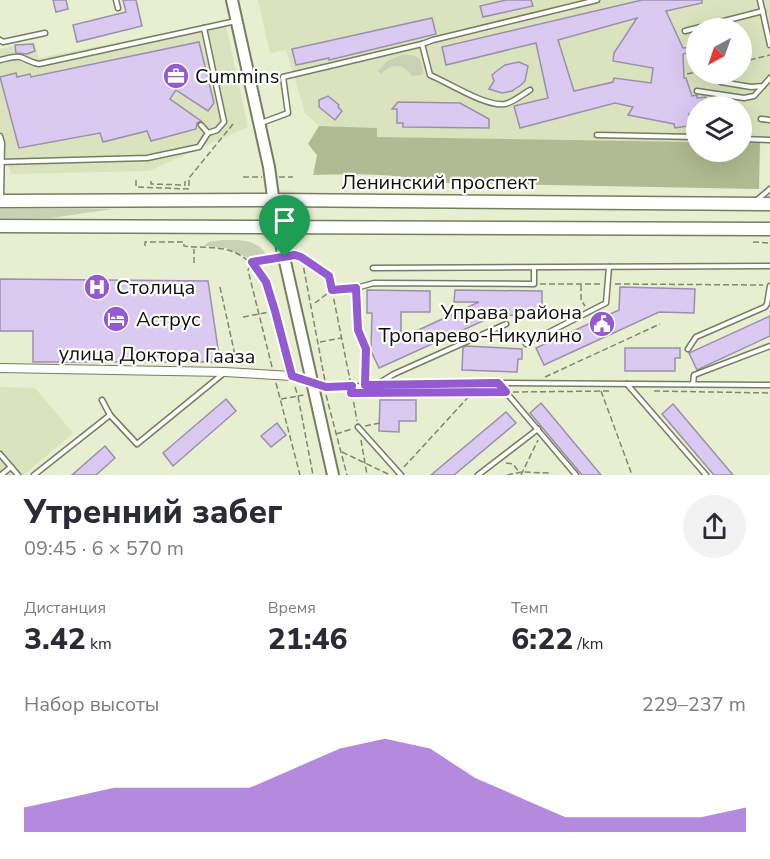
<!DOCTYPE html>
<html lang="ru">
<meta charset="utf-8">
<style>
:root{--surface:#fff;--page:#f2f2f3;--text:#2b2b33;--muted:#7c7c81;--accent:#945ad1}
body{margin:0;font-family:"Nunito Sans",sans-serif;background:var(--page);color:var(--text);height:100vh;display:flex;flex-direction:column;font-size:22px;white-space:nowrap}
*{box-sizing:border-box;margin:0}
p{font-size:20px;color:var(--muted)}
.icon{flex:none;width:33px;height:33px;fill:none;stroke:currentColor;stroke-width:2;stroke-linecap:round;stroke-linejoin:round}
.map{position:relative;height:475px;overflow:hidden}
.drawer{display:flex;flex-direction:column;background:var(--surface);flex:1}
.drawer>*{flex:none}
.needle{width:39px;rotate:220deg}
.tools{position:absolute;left:686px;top:18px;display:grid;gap:12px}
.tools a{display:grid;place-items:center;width:66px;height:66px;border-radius:50%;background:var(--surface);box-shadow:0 6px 24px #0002;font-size:30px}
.pin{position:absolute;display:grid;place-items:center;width:51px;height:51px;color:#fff;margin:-62px -26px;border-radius:50% 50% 50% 0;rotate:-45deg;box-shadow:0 0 6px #0007}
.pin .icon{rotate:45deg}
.round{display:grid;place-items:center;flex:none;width:63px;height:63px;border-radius:32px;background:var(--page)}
.summary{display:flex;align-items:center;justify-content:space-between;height:102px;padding:0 24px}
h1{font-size:33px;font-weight:800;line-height:45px}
.figures{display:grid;grid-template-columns:repeat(3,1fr);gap:9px;height:102px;padding:6px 24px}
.figures div{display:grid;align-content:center}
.figures b{font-size:30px;font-weight:800}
.figures small{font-size:16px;font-weight:400}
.figures p{font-size:16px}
.chart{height:168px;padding:12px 24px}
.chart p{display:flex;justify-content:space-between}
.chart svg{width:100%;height:108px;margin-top:6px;fill:var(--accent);opacity:.7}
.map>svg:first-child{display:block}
.built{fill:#dae3bd;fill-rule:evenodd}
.green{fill:#c9d0b4}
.forest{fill:#b1ba92}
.building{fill:#dac9f1;stroke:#9b90ac;stroke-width:1.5;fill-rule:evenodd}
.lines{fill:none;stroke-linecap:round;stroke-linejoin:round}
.service-casing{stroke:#777d61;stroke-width:7}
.minor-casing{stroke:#777d61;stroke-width:10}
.secondary-casing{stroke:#777d61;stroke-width:14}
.primary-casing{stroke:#777d61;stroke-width:15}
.path{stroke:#818671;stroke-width:1.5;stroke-dasharray:6 3;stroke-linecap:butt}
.service{stroke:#fff;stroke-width:4}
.minor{stroke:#fff;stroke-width:8}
.secondary{stroke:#fff;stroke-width:10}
.primary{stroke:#fff;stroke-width:12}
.route-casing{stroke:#fff;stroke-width:12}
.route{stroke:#945ad1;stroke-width:8}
.labels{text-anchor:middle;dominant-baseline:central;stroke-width:4.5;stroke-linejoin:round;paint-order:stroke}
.poi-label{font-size:20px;fill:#0d0f06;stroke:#fff;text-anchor:start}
.street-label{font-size:20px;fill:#0d0f06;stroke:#fff}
</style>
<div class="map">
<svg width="770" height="475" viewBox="0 0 770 475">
<rect width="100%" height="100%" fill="#e7efd0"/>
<g class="built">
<path d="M 258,0 L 770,0 L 770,143 L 741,142 L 741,106 L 696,106 L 696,142 L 376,137 L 377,128 L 319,126 L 305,113 L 286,50 L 270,53 ZM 696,28 L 741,28 L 741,74 L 696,74 Z"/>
<path d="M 225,21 L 248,127 L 149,171 L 11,174 L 0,136 L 0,49 L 34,42 L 39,58 Z"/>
<path d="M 0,387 L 35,388 L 73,433 L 24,475 L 0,475 Z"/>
</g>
<g class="green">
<path d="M 402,55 L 412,55 L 420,59 L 423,73 L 421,75 L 412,76 C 404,63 391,63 381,74 L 378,71 L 387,61 Z"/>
<path d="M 0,209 L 113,209 L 51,218 L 0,218 Z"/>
<path d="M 223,240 C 240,240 258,239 267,256 L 248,258 L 226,248 L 204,246 L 208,242 Z"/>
</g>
<path class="forest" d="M 319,126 L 377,128 L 377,137 L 696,142 L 696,152 L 741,152 L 741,142 L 760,143 L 759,189 L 446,183 C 403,174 357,173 313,175 L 317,155 L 308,144 Z"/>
<g class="building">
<path d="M 53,0 L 66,0 L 68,9 L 56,12 Z"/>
<path d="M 123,0 L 136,0 L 142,26 L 77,42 L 73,25 L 126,12 Z"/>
<path d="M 506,0 L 531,0 L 533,6 L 483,17 L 480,6 Z"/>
<path d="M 642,0 L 702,0 L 702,3 L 666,11 L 683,48 L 696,47 L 696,51 L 683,54 L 684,78 L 686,78 L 692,96 L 697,95 L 697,98 L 706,97 L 706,106 L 696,106 L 696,118 L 689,114 L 690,123 L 687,124 L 687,126 L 675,128 L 674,124 L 628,115 L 633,107 L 615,103 L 520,128 L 514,106 L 548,98 L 536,43 L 446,65 L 442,47 ZM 637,18 L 614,53 L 613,61 L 653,68 L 651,83 L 614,78 L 613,82 L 574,91 L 558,40 Z"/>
<path d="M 432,18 L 436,34 L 329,60 L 329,58 L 296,65 L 292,49 Z"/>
<path d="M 199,42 L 214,103 L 208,111 L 176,90 L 170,99 L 201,121 L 197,123 L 196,129 L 151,141 L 147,131 L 103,142 L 100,133 L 19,148 L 0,77 L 16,73 L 17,77 L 30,74 L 31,77 Z"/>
<path d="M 33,44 L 35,51 L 27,54 L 16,53 L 15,45 Z"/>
<path d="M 519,62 L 528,66 L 525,81 L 521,85 L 512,91 L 502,93 L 489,89 L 494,81 L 492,75 L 498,70 L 505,65 Z"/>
<path d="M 328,96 L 339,105 L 338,107 L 342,111 L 335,120 L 319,107 L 319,100 Z"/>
<path d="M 398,102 L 460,103 L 489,119 L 489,128 L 403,127 L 403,123 L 397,123 L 397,109 L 392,109 Z"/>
<path d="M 0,279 L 208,281 L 220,362 L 33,362 L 33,331 L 0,331 Z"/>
<path d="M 620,287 L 695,289 L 694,313 L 659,312 L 544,365 L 536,348 L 619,310 Z"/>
<path d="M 367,290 L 430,291 L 430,312 L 401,312 L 401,338 L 479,302 L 454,302 L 455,290 L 542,291 L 542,316 L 496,315 L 379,368 L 371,351 L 372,313 L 367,313 Z"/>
<path d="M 770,316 L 770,336 L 697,370 L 689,353 Z"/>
<path d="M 466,346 L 522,349 L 522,359 L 518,359 L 517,372 L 462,370 L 463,348 Z"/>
<path d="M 625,348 L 680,348 L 680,358 L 675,358 L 675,371 L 625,371 Z"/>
<path d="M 226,399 L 236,411 L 173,466 L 163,453 Z"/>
<path d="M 380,400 L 416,400 L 416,421 L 399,421 L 399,432 L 379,431 Z"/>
<path d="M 541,403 L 601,475 L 582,475 L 530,413 Z"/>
<path d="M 673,404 L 733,475 L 714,475 L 708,468 L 662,414 Z"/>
<path d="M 506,412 L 516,423 L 454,475 L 431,475 Z"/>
<path d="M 277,423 L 286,435 L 271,447 L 261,436 Z"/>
<path d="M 105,446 L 115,458 L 96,475 L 72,475 Z"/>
</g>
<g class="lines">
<g class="service-casing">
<g id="service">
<path d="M 116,0 L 118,8"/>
<path d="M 760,0 L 770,45"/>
<path d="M 685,31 L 763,11"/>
<path d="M 0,40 L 3,42 L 45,33"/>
<path d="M 422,44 L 430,75 C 449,83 486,107 505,104 C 514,102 523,94 530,90"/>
<path d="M 0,60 C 6,59 14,56 20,57 C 27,59 31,63 39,64 L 236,21"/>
<path d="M 721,82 L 751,87 L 763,86 L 770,78"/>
<path d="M 697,91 L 744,98 L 754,96 L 763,86"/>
<path d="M 761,119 L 770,120"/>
<path d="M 261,123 L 288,113 L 283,77 L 422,44 L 433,40 L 597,0"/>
<path d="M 201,125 L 208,133 L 217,130 L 224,122 L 204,28"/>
<path d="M 597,135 L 696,137"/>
<path d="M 0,136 L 2,143 L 1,198"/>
<path d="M 741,139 L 770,140"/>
<path d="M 0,162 L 147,158 L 199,147 L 208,133"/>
<path d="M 757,200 L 770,189"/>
<path d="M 373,268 L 770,266"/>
<path d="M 526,344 L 606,303 L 609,267"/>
<path d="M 688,349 L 696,337 L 765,307 L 767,304 L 770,286"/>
<path d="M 315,384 L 326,387 L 498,383 L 770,385"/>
<path d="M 499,384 L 576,475"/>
<path d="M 627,384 L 706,475"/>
<path d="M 693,384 L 694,375 L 770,346"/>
<path d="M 365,385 L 366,349 L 358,330 L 356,288 L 374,283 L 534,284 L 534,268"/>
<path d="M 376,385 L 394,374 L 506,324"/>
<path d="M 102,400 L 110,415"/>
<path d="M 358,427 L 401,475"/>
<path d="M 0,454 L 18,475"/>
<path d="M 1,475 L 11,467"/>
<path d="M 34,475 L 110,415 L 137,444 L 224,373"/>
<path d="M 478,475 L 538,429"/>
</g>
</g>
<g class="minor-casing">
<path id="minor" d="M 0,368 L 225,372 L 292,376 L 313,383"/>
</g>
<g class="secondary-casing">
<path id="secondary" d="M 232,0 L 269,167 L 277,226 L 333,475"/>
</g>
<g class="primary-casing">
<g id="primary">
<path d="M 0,201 L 274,200 L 770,204"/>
<path d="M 0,226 L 770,229"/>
</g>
</g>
<g class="path">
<path d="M 741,62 L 770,55"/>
<path d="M 687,74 L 696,72"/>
<path d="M 243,177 L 262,177"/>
<path d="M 279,177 L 293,177"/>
<path d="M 136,180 L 136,187 L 189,189 L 189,178 L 233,124"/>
<path d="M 151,181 L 151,184 L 185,185 L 185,181"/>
<path d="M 753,242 L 770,243"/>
<path d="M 145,246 L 145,242 L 184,242 L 184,246 C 199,248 217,246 231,251 C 275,267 280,328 290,368"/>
<path d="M 293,256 L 301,257 L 329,276 L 332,290 L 315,303"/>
<path d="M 302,259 L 325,381"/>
<path d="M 194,263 L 194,249"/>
<path d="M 540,284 L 601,284"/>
<path d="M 615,284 L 763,285"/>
<path d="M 581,285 L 581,300 L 585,306"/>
<path d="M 220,287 L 237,364"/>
<path d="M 350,289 L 332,290 L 350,380"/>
<path d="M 243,317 L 275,311"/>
<path d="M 320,342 L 341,338"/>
<path d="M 272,367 L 248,270 L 252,262 L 273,259"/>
<path d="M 545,377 L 660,324"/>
<path d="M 276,383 L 300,475"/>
<path d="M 295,387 L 298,396 L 304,395"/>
<path d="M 601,391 L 632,475"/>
<path d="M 654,391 L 770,393"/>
<path d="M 396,392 L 496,392"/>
<path d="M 513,392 L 610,391"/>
<path d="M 352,393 L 357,421"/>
<path d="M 326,395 L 347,475"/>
<path d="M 281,399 L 298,396 L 313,475"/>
<path d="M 365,426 L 380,423"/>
<path d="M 336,434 L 352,429"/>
<path d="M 361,440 L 367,475"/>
<path d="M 342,452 L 390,475"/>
<path d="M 506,463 L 513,464 L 519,472"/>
<path d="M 404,467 L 472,393"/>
<path d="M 507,475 L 522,472 L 548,473 L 550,475"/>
<path d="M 521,475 L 538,440"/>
</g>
<use href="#service" class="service"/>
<use href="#minor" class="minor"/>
<use href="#secondary" class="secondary"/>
<use href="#primary" class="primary"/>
</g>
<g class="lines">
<g class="route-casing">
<path id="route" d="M 295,255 L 301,257 L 329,276 L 332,290 L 356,288 L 358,330 L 366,349 L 365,385 L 498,383 L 506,392 L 351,393 L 352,386 L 326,387 L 292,376 L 275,311 L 266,282 L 252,262 Z"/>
</g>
<use href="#route" class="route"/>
</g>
<defs>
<g id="office-disc" transform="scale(1.35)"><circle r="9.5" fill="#945ad1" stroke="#fff"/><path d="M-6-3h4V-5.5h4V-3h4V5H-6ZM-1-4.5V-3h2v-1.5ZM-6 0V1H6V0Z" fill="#fff"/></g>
<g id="hospital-disc" transform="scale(1.35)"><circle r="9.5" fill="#945ad1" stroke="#fff"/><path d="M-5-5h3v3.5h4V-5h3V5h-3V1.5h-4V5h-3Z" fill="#fff"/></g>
<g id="hotel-disc" transform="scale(1.35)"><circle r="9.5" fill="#945ad1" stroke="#fff"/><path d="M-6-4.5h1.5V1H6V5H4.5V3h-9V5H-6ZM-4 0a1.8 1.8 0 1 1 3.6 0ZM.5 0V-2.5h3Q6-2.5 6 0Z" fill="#fff"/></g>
<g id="civic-disc" transform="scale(1.35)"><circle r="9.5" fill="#945ad1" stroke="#fff"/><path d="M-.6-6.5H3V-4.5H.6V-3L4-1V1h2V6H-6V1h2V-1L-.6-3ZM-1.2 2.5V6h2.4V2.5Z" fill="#fff"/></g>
</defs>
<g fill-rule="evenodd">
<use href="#office-disc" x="176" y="76"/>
<use href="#hospital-disc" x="97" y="287"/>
<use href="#hotel-disc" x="116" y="319"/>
<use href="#civic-disc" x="602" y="324"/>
</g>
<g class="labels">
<g class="poi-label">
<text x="195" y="76">Cummins</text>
<text x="116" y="287">Столица</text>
<text x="582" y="312" text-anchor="end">Управа района<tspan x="582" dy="23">Тропарево-Никулино</tspan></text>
<text x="136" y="319">Аструс</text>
</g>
<g class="street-label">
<text x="439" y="182">Ленинский проспект</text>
<text transform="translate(157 355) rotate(1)">улица Доктора Гааза</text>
</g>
</g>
</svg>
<div class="tools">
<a><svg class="needle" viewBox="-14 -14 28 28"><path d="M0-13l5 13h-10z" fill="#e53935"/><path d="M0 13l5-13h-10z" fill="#7c7c81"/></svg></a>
<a><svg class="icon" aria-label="layers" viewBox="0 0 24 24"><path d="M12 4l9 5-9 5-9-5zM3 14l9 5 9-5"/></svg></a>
</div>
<div class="pin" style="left:285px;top:257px;background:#1e9e55"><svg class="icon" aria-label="arrive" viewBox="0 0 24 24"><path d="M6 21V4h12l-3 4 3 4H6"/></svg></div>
</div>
<section class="drawer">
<div class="summary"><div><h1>Утренний забег</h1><p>09:45 · 6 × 570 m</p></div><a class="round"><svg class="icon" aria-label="share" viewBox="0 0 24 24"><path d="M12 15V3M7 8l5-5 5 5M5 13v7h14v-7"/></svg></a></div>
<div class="figures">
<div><p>Дистанция</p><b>3.42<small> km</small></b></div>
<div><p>Время</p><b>21:46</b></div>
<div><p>Темп</p><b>6:22<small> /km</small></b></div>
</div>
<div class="chart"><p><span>Набор высоты</span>229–237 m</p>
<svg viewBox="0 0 160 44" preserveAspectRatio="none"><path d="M0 44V34L10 30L20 26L30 26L40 26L50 26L60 18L70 10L80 6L90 10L100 22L110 30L120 38L130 38L140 38L150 38L160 34V44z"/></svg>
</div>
</section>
